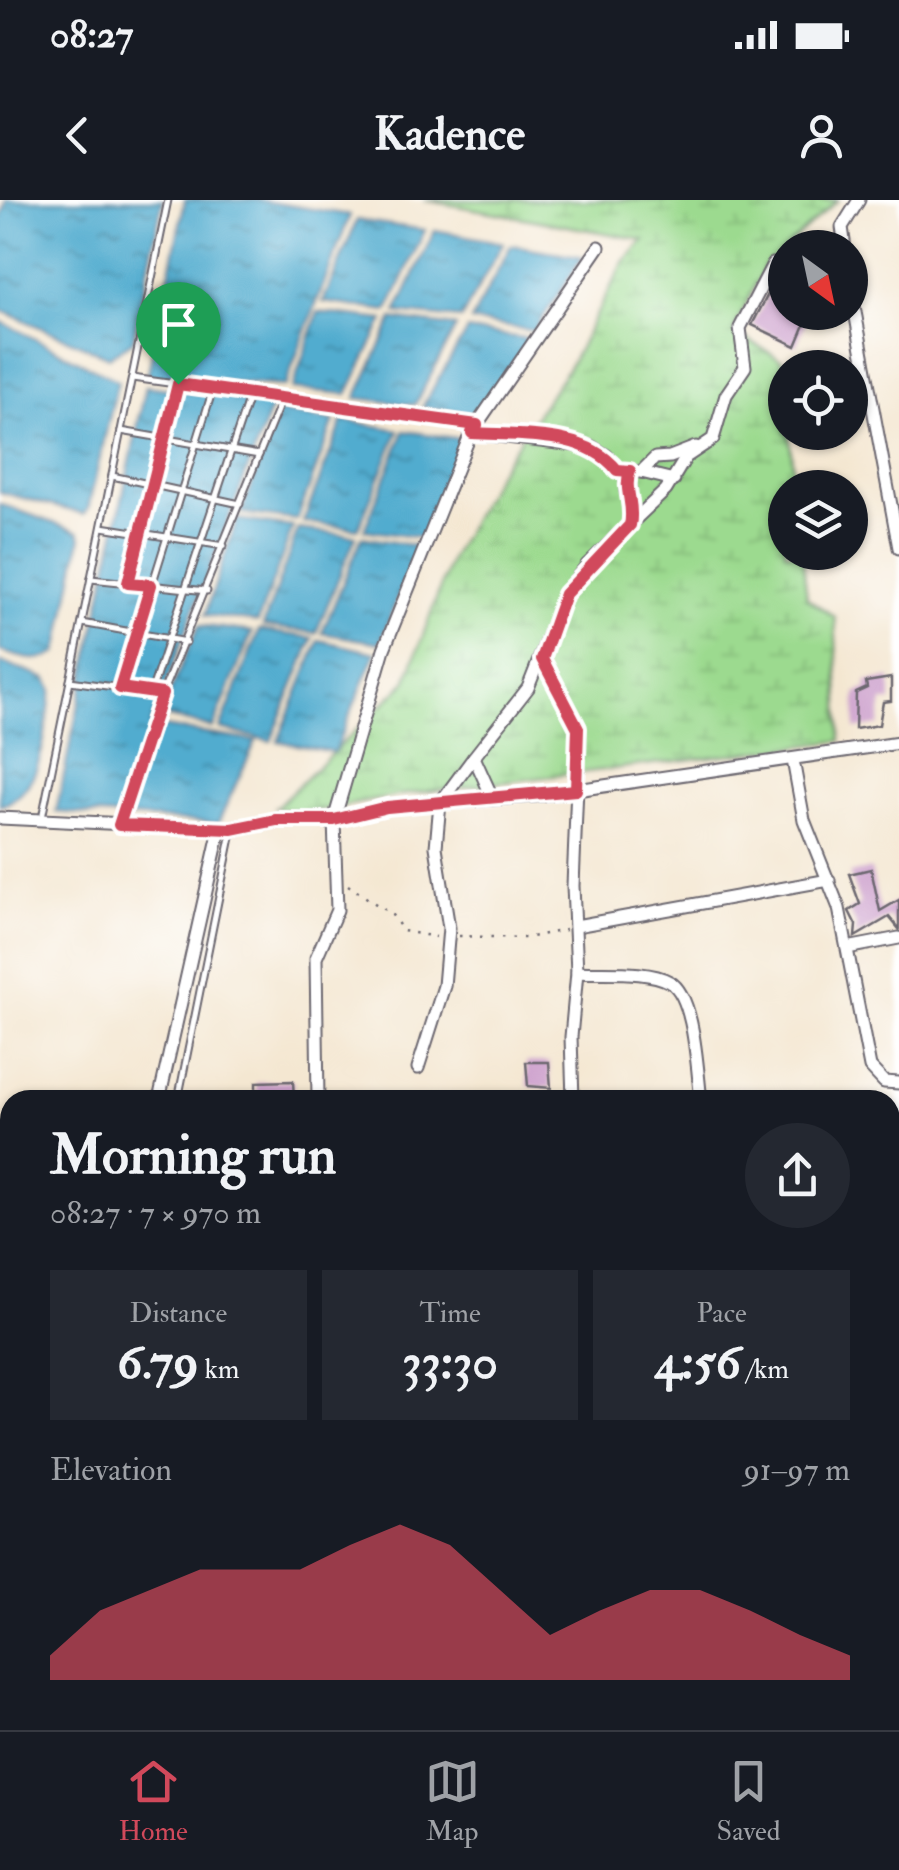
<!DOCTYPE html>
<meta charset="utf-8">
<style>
:root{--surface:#171b24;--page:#242831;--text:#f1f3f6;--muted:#9ea1a6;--line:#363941;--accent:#d1495b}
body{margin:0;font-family:"IM FELL Double Pica",serif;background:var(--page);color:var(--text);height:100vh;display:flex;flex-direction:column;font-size:38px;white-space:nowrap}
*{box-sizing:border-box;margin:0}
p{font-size:32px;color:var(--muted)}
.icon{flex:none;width:55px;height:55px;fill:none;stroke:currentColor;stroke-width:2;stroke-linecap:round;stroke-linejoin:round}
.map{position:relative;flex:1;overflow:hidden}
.side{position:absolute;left:0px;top:890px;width:900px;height:640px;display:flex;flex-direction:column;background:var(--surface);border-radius:30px 30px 0 0;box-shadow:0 2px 8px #0004}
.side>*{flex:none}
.needle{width:65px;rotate:147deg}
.fabs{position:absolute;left:768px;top:30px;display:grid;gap:20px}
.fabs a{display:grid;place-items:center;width:100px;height:100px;border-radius:50%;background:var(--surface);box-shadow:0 2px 8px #0004;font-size:50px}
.pin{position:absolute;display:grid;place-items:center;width:85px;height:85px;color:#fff;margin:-102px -42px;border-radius:50% 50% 50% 0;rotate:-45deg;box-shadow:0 0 10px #0007}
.pin .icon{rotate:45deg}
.round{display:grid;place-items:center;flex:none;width:105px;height:105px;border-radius:52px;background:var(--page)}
.head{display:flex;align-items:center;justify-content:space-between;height:170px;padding:0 50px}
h1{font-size:55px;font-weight:700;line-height:75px}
.stats{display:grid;grid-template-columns:repeat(3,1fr);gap:15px;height:170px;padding:10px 50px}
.stats div{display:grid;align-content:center;border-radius:0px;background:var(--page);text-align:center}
.stats b{font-size:50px;font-weight:700}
.stats small{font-size:28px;font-weight:400}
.stats p{font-size:28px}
.chart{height:280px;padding:20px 50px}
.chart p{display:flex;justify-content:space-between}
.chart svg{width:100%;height:180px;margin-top:10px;fill:var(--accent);opacity:.7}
.status{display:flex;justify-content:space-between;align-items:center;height:70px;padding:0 50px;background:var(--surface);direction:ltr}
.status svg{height:28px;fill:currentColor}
header{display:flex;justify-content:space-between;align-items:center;height:130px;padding:0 50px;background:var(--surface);font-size:45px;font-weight:700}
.tabs{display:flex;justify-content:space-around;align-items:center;height:140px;border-top:2px solid var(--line);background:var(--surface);font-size:28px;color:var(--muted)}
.tabs a{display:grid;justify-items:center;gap:5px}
.tabs .on{color:var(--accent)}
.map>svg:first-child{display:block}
.wetland{fill:url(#wetland-marsh);stroke:#5f7e65;stroke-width:2.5}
.water{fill:url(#water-ripples);stroke:#3a6785;stroke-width:2.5}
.building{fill:#cea2cd}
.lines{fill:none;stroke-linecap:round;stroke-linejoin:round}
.service-casing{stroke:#6c6770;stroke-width:9}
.minor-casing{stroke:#6c6770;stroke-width:15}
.path{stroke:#6c6770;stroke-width:2.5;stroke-dasharray:2.5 8;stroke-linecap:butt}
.service{stroke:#fff;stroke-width:5}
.minor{stroke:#fff;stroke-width:11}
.route-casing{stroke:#fff;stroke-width:20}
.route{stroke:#d1495b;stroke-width:12}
</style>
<div class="status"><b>08:27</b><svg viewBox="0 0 49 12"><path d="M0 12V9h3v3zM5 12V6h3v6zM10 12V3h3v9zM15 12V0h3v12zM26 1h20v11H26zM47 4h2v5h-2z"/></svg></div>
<header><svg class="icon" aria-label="back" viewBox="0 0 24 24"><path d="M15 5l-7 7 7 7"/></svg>Kadence<svg class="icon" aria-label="person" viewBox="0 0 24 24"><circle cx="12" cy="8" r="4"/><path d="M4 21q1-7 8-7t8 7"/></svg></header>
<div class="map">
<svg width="899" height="1530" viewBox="0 0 899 1530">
<defs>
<pattern id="wetland-marsh" width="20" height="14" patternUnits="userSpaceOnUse" patternTransform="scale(2.5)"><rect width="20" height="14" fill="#9cda8f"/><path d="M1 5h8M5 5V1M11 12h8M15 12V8" fill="none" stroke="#86bb7c"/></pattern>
<pattern id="water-ripples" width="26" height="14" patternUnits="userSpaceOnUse" patternTransform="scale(2.5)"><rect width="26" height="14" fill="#51accf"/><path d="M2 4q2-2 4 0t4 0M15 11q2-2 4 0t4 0" fill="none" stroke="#438ca9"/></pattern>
</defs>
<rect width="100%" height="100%" fill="#fff"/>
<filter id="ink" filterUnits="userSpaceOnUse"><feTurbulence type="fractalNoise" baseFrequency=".01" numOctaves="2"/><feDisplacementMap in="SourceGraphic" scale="20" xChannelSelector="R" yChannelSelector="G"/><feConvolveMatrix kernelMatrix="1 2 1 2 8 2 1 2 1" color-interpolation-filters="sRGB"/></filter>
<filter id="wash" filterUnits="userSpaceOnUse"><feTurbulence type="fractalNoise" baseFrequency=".0048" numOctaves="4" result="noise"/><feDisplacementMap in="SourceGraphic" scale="40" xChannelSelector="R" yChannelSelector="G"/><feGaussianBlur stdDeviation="2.25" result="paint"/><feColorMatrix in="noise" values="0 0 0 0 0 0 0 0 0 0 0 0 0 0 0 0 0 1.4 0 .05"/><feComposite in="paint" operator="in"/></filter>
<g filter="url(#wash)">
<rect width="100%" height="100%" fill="#f4e7d1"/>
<path class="wetland" d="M 424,0 L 838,0 L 765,66 L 733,131 L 782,160 L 785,232 L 789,233 L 795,287 L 785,288 L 785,352 L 802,353 L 807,398 L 835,417 L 841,541 L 407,594 L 307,613 L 275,608 L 406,482 L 451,358 L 498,272 L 571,163 L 624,62 L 644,40 Z"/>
<g class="water">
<path d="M 6,0 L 163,0 L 133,141 L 109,157 L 0,110 L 0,21 Z"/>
<path d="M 185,0 L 256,0 L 350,15 L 285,186 L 147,177 Z"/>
<path d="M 357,20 L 425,30 L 388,111 L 323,102 Z"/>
<path d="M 435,30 L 503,43 L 461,119 L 396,113 Z"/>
<path d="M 511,45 L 583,57 L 534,131 L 471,121 Z"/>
<path d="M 318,112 L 384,120 L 347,194 L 292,189 Z"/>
<path d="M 393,119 L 456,127 L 415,205 L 356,198 Z"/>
<path d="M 0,121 L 118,181 L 88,309 L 84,314 L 0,292 Z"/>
<path d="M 467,130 L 529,139 L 481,214 L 422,207 Z"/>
<path d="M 146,186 L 273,203 L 150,525 L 256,541 L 218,623 L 56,612 Z"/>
<path d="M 279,212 L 334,221 L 297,320 L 241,313 Z"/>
<path d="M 343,220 L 399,230 L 358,329 L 303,322 Z"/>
<path d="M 404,231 L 463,239 L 422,338 L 364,330 Z"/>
<path d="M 0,304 L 79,332 L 81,337 L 58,453 C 37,464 22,458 0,451 Z"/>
<path d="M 237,319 L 293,327 L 258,422 L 205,415 Z"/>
<path d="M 298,329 L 356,336 L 316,433 L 263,426 Z"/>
<path d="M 362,337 L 418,346 L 380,443 L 322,433 Z"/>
<path d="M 199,425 L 252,432 L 213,528 L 160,515 Z"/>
<path d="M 259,430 L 313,438 L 271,541 L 220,529 Z"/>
<path d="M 319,440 L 376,453 L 334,552 L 278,541 Z"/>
<path d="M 0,462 L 47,479 L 52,490 C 44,531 45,592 0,606 Z"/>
</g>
<g id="blocks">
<g class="building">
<path d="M 774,83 L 785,89 L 785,112 L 807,120 L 796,146 L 752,125 Z"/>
<path d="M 891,478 L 891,501 L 883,502 L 879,525 L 855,529 L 856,493 L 867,488 L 866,482 Z"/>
<path d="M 871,669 L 880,711 L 899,700 L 899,729 L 889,717 L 855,737 L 856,725 L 849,711 L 860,704 L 849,674 Z"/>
<path d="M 526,862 L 549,862 L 551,888 L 528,886 Z"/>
<path d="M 293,881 L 294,900 L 256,900 L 256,882 Z"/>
</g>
</g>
</g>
<g filter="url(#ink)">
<use href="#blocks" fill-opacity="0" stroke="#6c6770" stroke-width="2.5"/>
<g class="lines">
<g class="service-casing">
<g id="service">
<path d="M 132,178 L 476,225"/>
<path d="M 121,231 L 259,255"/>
<path d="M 112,276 L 240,304"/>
<path d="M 102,327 L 224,346"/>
<path d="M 91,379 L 207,391"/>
<path d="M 127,383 L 178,184"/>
<path d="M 82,423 L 186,442"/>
<path d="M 70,481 L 151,492"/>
<path d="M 120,488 L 213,189"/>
<path d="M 151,492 L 250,194"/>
<path d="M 42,618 L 168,0"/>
<path d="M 121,620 L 162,494 L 282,198"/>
<path d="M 178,900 L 232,632"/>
</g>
</g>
<g class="minor-casing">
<g id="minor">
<path d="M 845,48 L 842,27 L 859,0"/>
<path d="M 850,85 L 899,348"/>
<path d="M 471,233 L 592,247 L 607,256 L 617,270 L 641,272 L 655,258 L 670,257 L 696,247"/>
<path d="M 641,272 L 674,280"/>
<path d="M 630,325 L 633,313 L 626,291 L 630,288 L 626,281 L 630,271"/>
<path d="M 542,459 L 574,518 L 579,537 L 573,686 L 577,772 L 571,837 L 573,900"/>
<path d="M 793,560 L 804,620 L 839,708 L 870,867 L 884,882 L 899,883"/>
<path d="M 493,599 L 474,557 L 528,488 L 565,394 L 587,365 L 666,290 L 686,257 L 713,239 L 726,195 L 745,167 L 740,128 L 773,64"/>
<path d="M 0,618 L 232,629 L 276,620 L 334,620 L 387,607 L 535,596 L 899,543"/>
<path d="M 576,726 L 829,680"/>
<path d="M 847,748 L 899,738"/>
<path d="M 577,772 C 603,774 647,769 670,782 C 695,796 697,872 701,900"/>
<path d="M 418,868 L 444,786 L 449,728 L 436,647 L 440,603 L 474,557"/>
<path d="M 159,900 L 220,629"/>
<path d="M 318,900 L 316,758 L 337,710 L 334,620 L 384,449 L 471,233 L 599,47"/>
<path d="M 890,1081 L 899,1077"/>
<path d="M 890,1115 L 899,1120"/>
<path d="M 890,1248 L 899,1243"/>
<path d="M 890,1388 L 899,1381"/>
<path d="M 890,1470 L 899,1484"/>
<path d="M 890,1510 L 899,1509"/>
<path d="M 295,1520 L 303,1530"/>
<path d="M 590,1530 L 601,1520"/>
<path d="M 720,1530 L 733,1520"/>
</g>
</g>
<g class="path">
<path d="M 348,685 L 392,715 L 403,731 L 436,737"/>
<path d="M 459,736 L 526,738 L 565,730"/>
</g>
<use href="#service" class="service"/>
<use href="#minor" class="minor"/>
</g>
</g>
<g class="lines" filter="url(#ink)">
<g class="route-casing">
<path id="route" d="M 178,184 L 477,225 L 472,233 C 520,236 585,230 617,270 L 630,271 C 623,290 635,304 630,325 L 565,394 L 542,459 L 578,528 L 576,590 L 387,607 L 334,620 L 276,620 L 232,629 L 119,625 L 162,494 L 120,488 L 151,385 L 128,383 Z"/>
</g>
<use href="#route" class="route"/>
</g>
</svg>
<div class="fabs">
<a><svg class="needle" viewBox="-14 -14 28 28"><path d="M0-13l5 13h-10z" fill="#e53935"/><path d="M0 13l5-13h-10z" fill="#9ea1a6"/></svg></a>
<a><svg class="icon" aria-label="locate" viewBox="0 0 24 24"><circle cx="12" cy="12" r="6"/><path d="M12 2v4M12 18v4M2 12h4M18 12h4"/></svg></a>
<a><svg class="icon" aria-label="layers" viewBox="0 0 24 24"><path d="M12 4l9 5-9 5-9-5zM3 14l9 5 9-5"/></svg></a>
</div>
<div class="pin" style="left:178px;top:184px;background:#1e9e55"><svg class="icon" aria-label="arrive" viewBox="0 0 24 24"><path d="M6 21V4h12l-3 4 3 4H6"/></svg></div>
<section class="side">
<div class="head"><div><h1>Morning run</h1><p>08:27 · 7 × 970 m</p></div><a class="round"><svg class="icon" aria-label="share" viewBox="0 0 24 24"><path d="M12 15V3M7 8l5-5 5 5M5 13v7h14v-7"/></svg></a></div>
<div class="stats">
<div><p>Distance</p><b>6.79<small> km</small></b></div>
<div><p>Time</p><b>33:30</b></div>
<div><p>Pace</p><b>4:56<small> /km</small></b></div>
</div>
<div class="chart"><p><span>Elevation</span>91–97 m</p>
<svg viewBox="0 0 160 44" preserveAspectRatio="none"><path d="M0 44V38L10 27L20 22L30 17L40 17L50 17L60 11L70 6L80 11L90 22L100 33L110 27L120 22L130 22L140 27L150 33L160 38V44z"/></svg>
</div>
</section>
</div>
<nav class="tabs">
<a class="on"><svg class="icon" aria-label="home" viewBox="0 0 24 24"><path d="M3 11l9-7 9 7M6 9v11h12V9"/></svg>Home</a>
<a><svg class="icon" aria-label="map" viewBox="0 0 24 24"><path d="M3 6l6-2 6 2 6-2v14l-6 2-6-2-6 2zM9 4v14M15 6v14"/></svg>Map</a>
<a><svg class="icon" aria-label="saved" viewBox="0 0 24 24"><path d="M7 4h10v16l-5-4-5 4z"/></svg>Saved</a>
</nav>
